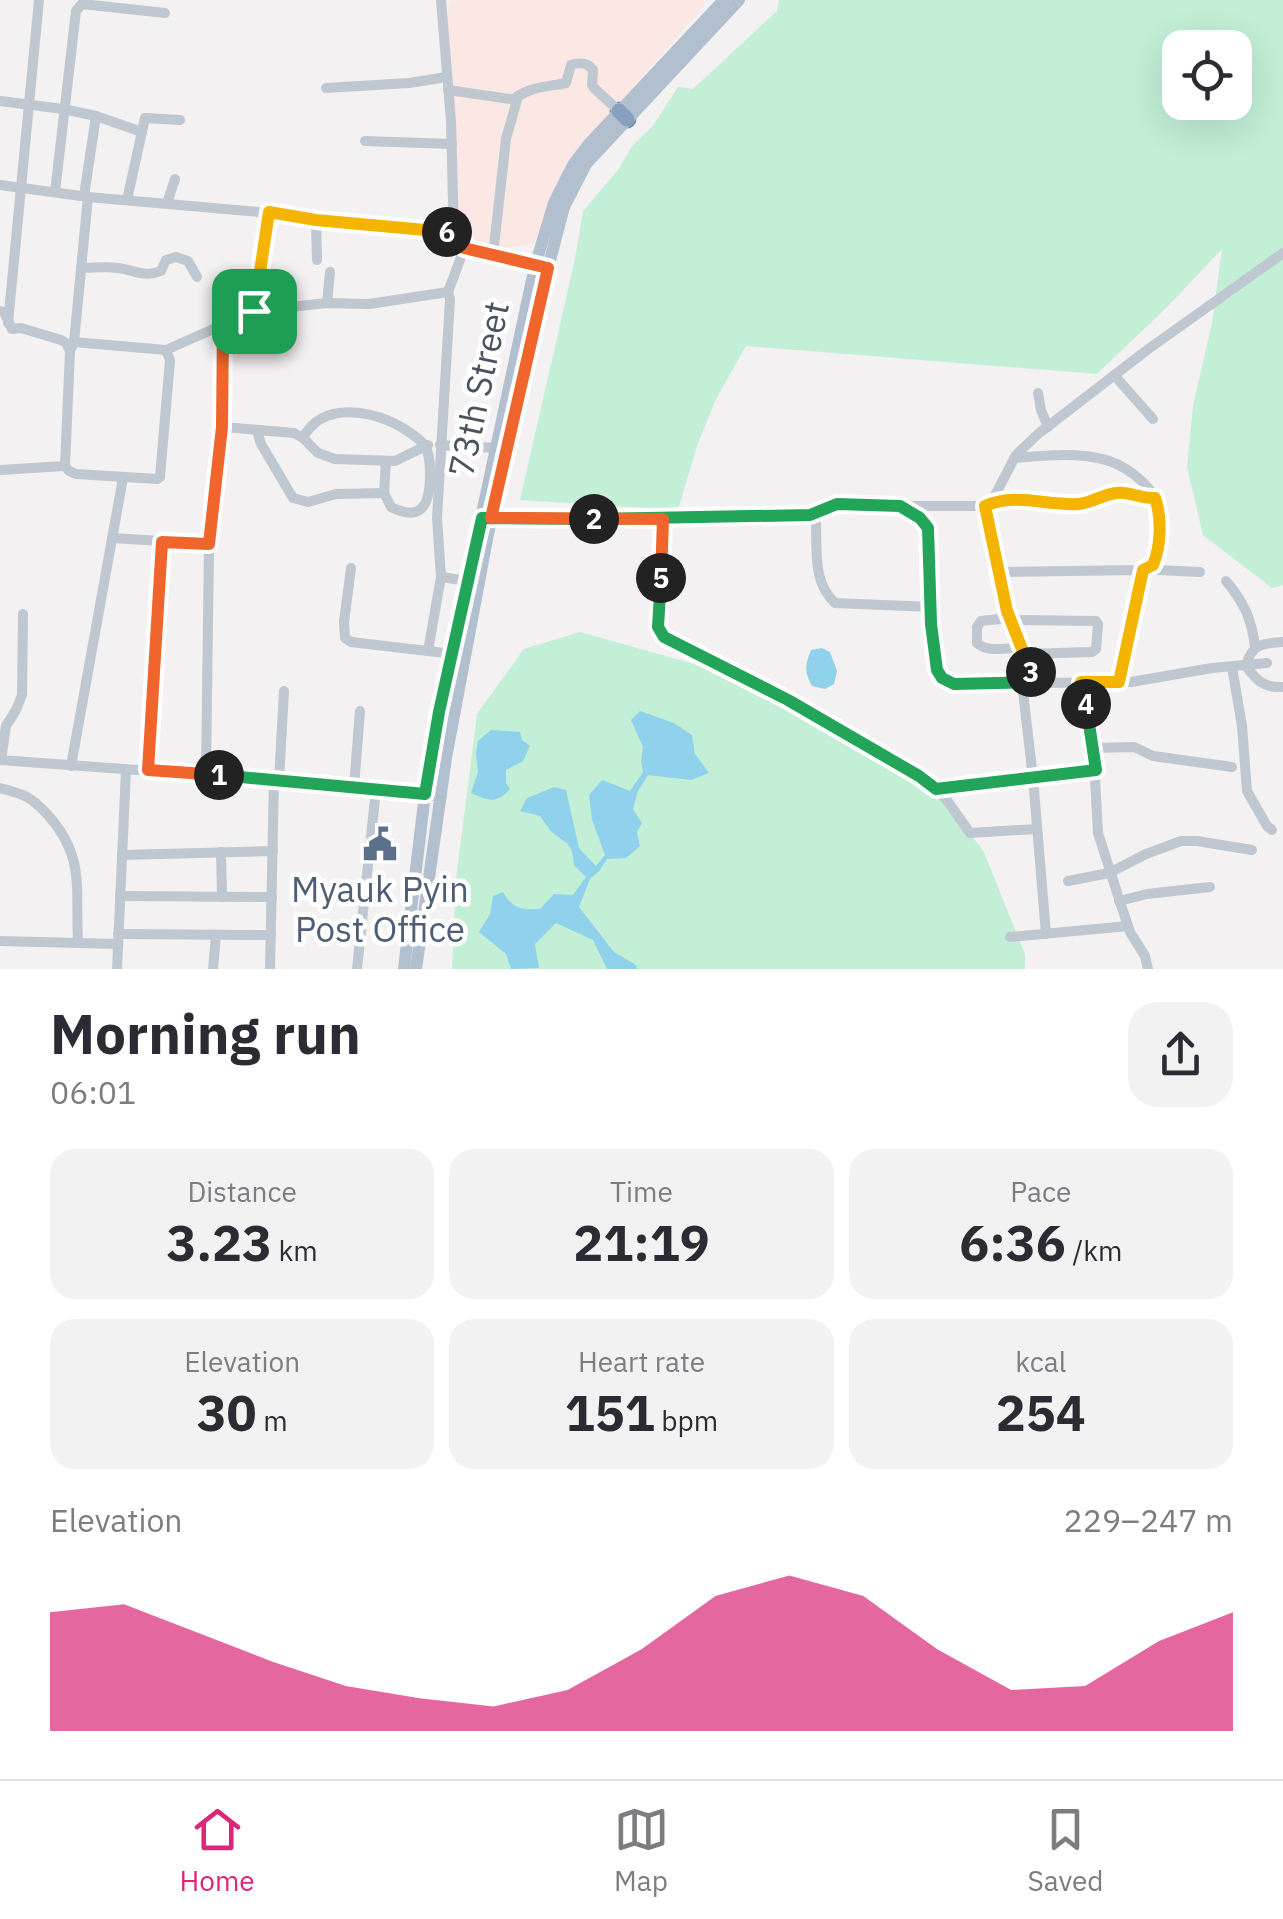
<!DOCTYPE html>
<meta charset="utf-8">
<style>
:root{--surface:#fff;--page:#f2f2f3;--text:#2b2b33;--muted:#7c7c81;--line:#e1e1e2;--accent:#db2777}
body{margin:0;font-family:"IBM Plex Sans",sans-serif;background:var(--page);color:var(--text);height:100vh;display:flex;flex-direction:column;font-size:38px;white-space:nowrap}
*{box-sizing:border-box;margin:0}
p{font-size:32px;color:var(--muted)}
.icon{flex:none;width:55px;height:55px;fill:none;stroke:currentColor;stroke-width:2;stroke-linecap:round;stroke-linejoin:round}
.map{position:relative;height:969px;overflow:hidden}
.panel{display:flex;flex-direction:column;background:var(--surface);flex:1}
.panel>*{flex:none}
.fabs{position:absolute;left:1162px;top:30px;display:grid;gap:20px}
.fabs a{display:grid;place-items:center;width:90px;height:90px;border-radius:20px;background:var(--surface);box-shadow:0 10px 40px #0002;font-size:50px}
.pin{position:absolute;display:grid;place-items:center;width:85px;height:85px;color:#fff;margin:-42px;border-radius:20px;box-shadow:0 5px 15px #0006}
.km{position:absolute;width:50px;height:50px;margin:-25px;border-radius:50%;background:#222;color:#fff;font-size:28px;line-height:50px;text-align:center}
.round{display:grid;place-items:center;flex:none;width:105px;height:105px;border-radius:30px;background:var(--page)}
.overview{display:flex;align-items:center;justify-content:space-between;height:170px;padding:0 50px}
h1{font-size:55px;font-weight:700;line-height:75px}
.figures{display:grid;grid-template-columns:repeat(3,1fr);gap:15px;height:170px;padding:10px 50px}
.figures div{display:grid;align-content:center;border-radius:25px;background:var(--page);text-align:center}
.figures b{font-size:50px;font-weight:700}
.figures small{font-size:28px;font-weight:400}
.figures p{font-size:28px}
.chart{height:280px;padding:20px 50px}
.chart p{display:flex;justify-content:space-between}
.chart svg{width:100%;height:180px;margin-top:10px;fill:var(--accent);opacity:.7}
.tabs{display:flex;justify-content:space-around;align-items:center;height:140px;border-top:2px solid var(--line);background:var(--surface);font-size:28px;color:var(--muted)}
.tabs a{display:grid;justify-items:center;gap:5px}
.tabs .active{color:var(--accent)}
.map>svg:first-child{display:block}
.medical{fill:#fbe7e4}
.green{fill:#c2efd6;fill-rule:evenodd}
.water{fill:#90d2eb}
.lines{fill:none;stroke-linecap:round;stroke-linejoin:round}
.highway-casing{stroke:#758baa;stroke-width:19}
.minor{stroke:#bfc7d0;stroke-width:10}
.major{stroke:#b2bfcf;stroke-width:12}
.highway{stroke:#8aa0bf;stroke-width:15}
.split-1-casing{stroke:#fff;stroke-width:20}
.split-2-casing{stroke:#fff;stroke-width:20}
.split-3-casing{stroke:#fff;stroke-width:20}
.split-4-casing{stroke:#fff;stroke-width:20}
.split-5-casing{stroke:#fff;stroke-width:20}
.split-6-casing{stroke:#fff;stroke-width:20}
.split-7-casing{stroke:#fff;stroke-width:20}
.split-1{stroke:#f0652b;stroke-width:12}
.split-2{stroke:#22a559;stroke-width:12}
.split-3{stroke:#22a559;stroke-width:12}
.split-4{stroke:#f5b400;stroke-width:12}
.split-5{stroke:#22a559;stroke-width:12}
.split-6{stroke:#f0652b;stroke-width:12}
.split-7{stroke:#f5b400;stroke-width:12}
.labels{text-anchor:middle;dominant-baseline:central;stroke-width:9;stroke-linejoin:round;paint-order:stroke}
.street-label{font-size:35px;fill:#49535f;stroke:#fff}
.service-label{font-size:35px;fill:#4e5e75;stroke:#fff}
</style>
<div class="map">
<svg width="1283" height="969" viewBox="0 0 1283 969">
<rect width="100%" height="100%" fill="#f3f1f1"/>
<path class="medical" d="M 451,0 L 704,0 L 704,6 L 576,153 L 533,244 L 496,249 L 466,246 L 447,242 L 446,20 Z"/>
<g class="green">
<path d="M 779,0 L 1283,0 L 1283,585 L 1272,588 L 1203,535 L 1187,467 L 1193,406 L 1212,323 L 1222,249 L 1167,307 L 1097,374 L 746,346 L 716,399 L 698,443 L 678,510 L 520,500 L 575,259 L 583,211 L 618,170 L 633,145 L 652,127 L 678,87 L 693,89 L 777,11 ZM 1180,48 L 1235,48 L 1235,102 L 1180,102 Z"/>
<path d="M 580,632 L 694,664 L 816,719 L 928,782 L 983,850 L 1025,954 L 1025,969 L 452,969 L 456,879 L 477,714 L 524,649 Z"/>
</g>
<g class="water">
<path d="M 822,648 L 830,652 L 837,671 L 834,684 L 825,689 L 812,686 C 804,672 805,665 811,650 Z"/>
<path d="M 640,711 L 674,723 L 692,735 L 695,754 L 709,773 L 691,780 L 648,775 L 638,791 L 633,809 L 642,823 L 637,832 L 640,846 L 626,858 L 607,859 L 600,870 L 590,879 L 579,907 L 614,952 L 636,965 L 637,969 L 607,969 L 593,940 L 556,923 L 535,944 L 539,968 L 511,969 L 506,954 L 479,932 L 490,914 L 493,896 L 503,892 C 513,909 521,910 540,909 L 554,894 L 573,895 L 586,877 L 574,865 C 572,840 567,846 551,831 C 550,830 541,818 540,816 L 520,811 L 527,798 L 554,787 L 566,790 L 579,848 L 596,866 L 605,855 L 592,820 L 589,795 L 602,780 L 630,791 L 643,772 L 641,762 L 643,747 L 631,720 Z"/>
<path d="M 491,730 L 520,732 L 522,740 L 530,746 L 523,761 L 506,770 L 506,783 L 510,789 C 496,805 488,800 471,793 L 478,772 L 476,754 L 478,741 Z"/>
</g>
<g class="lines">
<g class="highway-casing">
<path id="highway" d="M 619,111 L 627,119"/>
</g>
<g class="minor">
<path d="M 441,0 L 451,121 L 454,236 L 464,240 L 464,249 L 540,267"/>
<path d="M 326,88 L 409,83 L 447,77"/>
<path d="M 448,90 L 517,100 L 506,139 L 493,255"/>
<path d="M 515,98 C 532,86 547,87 566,83 L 571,65 C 579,62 588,63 593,70 L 592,85 L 594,88 L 619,111"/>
<path d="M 0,101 L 63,109 L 96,116 L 142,132"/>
<path d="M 365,141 L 452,144"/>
<path d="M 0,185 L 88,197 L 269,213 L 316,220 L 452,233"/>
<path d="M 55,192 L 76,11 L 82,4 L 165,13"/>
<path d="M 84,196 L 96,116"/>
<path d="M 127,200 L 145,118 L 180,120"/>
<path d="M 167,203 L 175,179"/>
<path d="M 316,220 L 317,260"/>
<path d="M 81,268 C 93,268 106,266 118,268 C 135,270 144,278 161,271 L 166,260 L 176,257 L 188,261 L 197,277"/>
<path d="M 327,303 L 330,272"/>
<path d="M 0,311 L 4,312 L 12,329 L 21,328 L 61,340 L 66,343 L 70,351"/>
<path d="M 254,311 L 269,213"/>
<path d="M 8,323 L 39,0"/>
<path d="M 74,342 L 166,350 L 254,311 L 327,303 L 369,304 L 448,292 L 464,249"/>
<path d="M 1114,375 L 1153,419"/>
<path d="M 1038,393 L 1041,410 L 1048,427"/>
<path d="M 223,427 L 294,433 L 303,438 L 318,453 L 335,459 L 395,461 L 428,445"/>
<path d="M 257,431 L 261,444 L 293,498 L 308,502 L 336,494 L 384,493 L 391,507 C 423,523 430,503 430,474 C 430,465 430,453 424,445 C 420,439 412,434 406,430 C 377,411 323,399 303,438"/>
<path d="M 440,445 L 497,448"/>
<path d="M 65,466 L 69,471 L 76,474 L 157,479 L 160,477 L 170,360 L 166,350"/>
<path d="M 0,470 L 65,466 L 70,351 L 74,342 L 88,197"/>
<path d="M 384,493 L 386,461"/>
<path d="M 991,503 L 1016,455 L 1038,434 L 1147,350 L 1283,253"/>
<path d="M 985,506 L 1007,611 L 1035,682"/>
<path d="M 901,507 L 920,519 L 928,527 L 931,624 L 937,671 L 942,678 L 954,684 L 1131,682 L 1212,668 L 1267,663"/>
<path d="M 488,518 L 663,519 L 811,515 L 837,504 L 854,503 L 900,506 L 985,506 C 1015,491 1047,506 1078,504 C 1094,503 1107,491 1124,493 C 1135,494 1144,499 1155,498"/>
<path d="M 663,519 L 658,627 L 664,637 L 788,699 L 928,782 L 946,799 L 970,833 L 1036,829"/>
<path d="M 816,524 C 817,552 813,583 835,603 L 931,607"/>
<path d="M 113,538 L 209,544"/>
<path d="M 1150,567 L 1158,570 L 1200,572"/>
<path d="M 351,568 L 344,622 L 345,638 L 351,642 L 453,654"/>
<path d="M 999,572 L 1143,570 L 1153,565 C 1159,551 1162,517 1157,502 C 1150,483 1122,463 1102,459 C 1074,452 1043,456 1014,458"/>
<path d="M 441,577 L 468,581"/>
<path d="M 1226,581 C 1244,602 1252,620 1255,647"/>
<path d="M 1009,618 L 981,621 L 977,627 L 977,643 C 987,653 1007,648 1021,647"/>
<path d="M 1010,620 L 1096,621 L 1098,624 L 1096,649 L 1092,652 L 1024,654"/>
<path d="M 1283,642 C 1263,643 1251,644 1246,666 C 1257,681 1264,688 1283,687"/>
<path d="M 428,651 L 441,577 L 437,518 L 450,299 L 448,292"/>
<path d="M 1232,667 L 1242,726 L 1247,791 L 1267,826 L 1272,830"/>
<path d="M 1081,682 L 1093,741 L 1098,833 L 1121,905 L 1130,932 L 1145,956 L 1148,969"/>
<path d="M 1119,682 L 1143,570"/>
<path d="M 1022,683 L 1033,778 L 1046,934"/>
<path d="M 1093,748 L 1134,747 L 1153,756 L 1232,767"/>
<path d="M 0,760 L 330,784 L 442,797"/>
<path d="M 1,760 L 6,726 L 16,710 L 22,695 L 23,614"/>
<path d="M 71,766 L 123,478"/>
<path d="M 148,770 L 162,542"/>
<path d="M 206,774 L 209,544 L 223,427 L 223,324"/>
<path d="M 279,780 L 284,691"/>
<path d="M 354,787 L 360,711"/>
<path d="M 0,788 C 24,794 30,796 47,814 C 86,857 75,889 78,942"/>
<path d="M 936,789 L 1096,770"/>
<path d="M 221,852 L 222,897"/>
<path d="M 122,855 L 273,851"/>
<path d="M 1068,881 L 1109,873 L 1146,854 L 1181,841 L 1197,841 L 1252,850"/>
<path d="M 120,896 L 272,897"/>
<path d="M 1119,901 L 1147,894 L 1210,887"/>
<path d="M 118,934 L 271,935"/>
<path d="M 1010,937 L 1128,926"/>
<path d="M 0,941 L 118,944"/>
<path d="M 117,969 L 126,770"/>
<path d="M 213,969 L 216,935"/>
<path d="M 270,969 L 274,779"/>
<path d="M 357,969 L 376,789"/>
</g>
<g class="major">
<path d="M 404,969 L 425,794 L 434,738 L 535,266 L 554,203 L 573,165 L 588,145 L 724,0"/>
<path d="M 416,969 L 446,758 L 488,534 L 548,268 L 564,207 L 586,164 L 739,0"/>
</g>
<use href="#highway" class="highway"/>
</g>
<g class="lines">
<g class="split-1-casing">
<path id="split-1" d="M 219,775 L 148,770 L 162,542 L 209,544 L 222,427 L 223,324 L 254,311"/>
</g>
<g class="split-2-casing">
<path id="split-2" d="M 219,775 L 425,794 L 439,712 L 482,518 L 594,519"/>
</g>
<g class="split-3-casing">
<path id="split-3" d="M 594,519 L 810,515 L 837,504 L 900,506 L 920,518 L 928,528 L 931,624 L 937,670 L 942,678 L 954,684 L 1035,682 L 1031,672"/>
</g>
<g class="split-4-casing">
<path id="split-4" d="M 1031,672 L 1007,611 L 985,506 C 1016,492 1047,506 1078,504 C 1094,503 1107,491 1124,493 C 1135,494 1144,499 1155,498 C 1162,518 1161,546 1153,565 L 1143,570 L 1119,682 L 1081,682 L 1086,704"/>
</g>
<g class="split-5-casing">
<path id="split-5" d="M 661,578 L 658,627 L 664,637 L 788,700 L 919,776 L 936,789 L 1096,770 L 1086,704"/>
</g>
<g class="split-6-casing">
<path id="split-6" d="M 447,232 L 452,233 L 454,236 L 464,240 L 464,248 L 548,268 L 491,518 L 663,519 L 661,578"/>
</g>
<g class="split-7-casing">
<path id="split-7" d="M 254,311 L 269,212 L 316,220 L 447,232"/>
</g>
<use href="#split-1" class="split-1"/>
<use href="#split-2" class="split-2"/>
<use href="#split-3" class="split-3"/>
<use href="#split-4" class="split-4"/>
<use href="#split-5" class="split-5"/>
<use href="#split-6" class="split-6"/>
<use href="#split-7" class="split-7"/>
</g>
<defs>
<g id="civic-bare" transform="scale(2.7)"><path d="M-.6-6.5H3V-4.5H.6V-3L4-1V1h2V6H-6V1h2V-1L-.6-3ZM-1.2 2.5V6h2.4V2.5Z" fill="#5c6f8a" stroke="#fff" stroke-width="2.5" paint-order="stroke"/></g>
</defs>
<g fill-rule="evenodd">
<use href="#civic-bare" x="380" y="844"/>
</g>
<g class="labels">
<g class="street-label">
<text transform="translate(478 389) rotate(-78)">73th Street</text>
</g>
<g class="service-label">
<text x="380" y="889">Myauk Pyin<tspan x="380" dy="40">Post Office</tspan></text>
</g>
</g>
</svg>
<div class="fabs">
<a><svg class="icon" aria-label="locate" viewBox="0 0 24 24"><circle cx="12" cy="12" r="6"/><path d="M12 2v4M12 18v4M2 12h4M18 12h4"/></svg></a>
</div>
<div class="pin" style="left:254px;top:311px;background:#1e9e55"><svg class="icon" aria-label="arrive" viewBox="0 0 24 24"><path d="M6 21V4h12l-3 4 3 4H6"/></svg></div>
<b class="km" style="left:219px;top:775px">1</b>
<b class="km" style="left:594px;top:519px">2</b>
<b class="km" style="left:1031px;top:672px">3</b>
<b class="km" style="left:1086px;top:704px">4</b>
<b class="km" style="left:661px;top:578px">5</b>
<b class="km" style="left:447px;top:232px">6</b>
</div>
<section class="panel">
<div class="overview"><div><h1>Morning run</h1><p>06:01</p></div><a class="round"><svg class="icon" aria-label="share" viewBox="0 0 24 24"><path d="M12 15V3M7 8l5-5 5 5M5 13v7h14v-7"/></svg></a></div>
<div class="figures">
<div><p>Distance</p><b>3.23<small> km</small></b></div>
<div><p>Time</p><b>21:19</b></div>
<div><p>Pace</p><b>6:36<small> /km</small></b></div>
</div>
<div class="figures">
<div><p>Elevation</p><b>30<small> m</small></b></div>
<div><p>Heart rate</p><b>151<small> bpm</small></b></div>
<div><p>kcal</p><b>254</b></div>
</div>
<div class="chart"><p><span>Elevation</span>229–247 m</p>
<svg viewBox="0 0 160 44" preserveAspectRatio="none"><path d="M0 44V15L10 13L20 20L30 27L40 33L50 36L60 38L70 34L80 24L90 11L100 6L110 11L120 24L130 34L140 33L150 22L160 15V44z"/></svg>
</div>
</section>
<nav class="tabs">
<a class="active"><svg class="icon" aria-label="home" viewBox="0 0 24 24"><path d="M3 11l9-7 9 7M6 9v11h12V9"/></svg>Home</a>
<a><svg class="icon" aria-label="map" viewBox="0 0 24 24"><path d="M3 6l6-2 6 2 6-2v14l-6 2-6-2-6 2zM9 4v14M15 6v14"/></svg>Map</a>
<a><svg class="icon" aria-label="saved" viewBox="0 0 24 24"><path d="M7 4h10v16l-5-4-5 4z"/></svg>Saved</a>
</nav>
